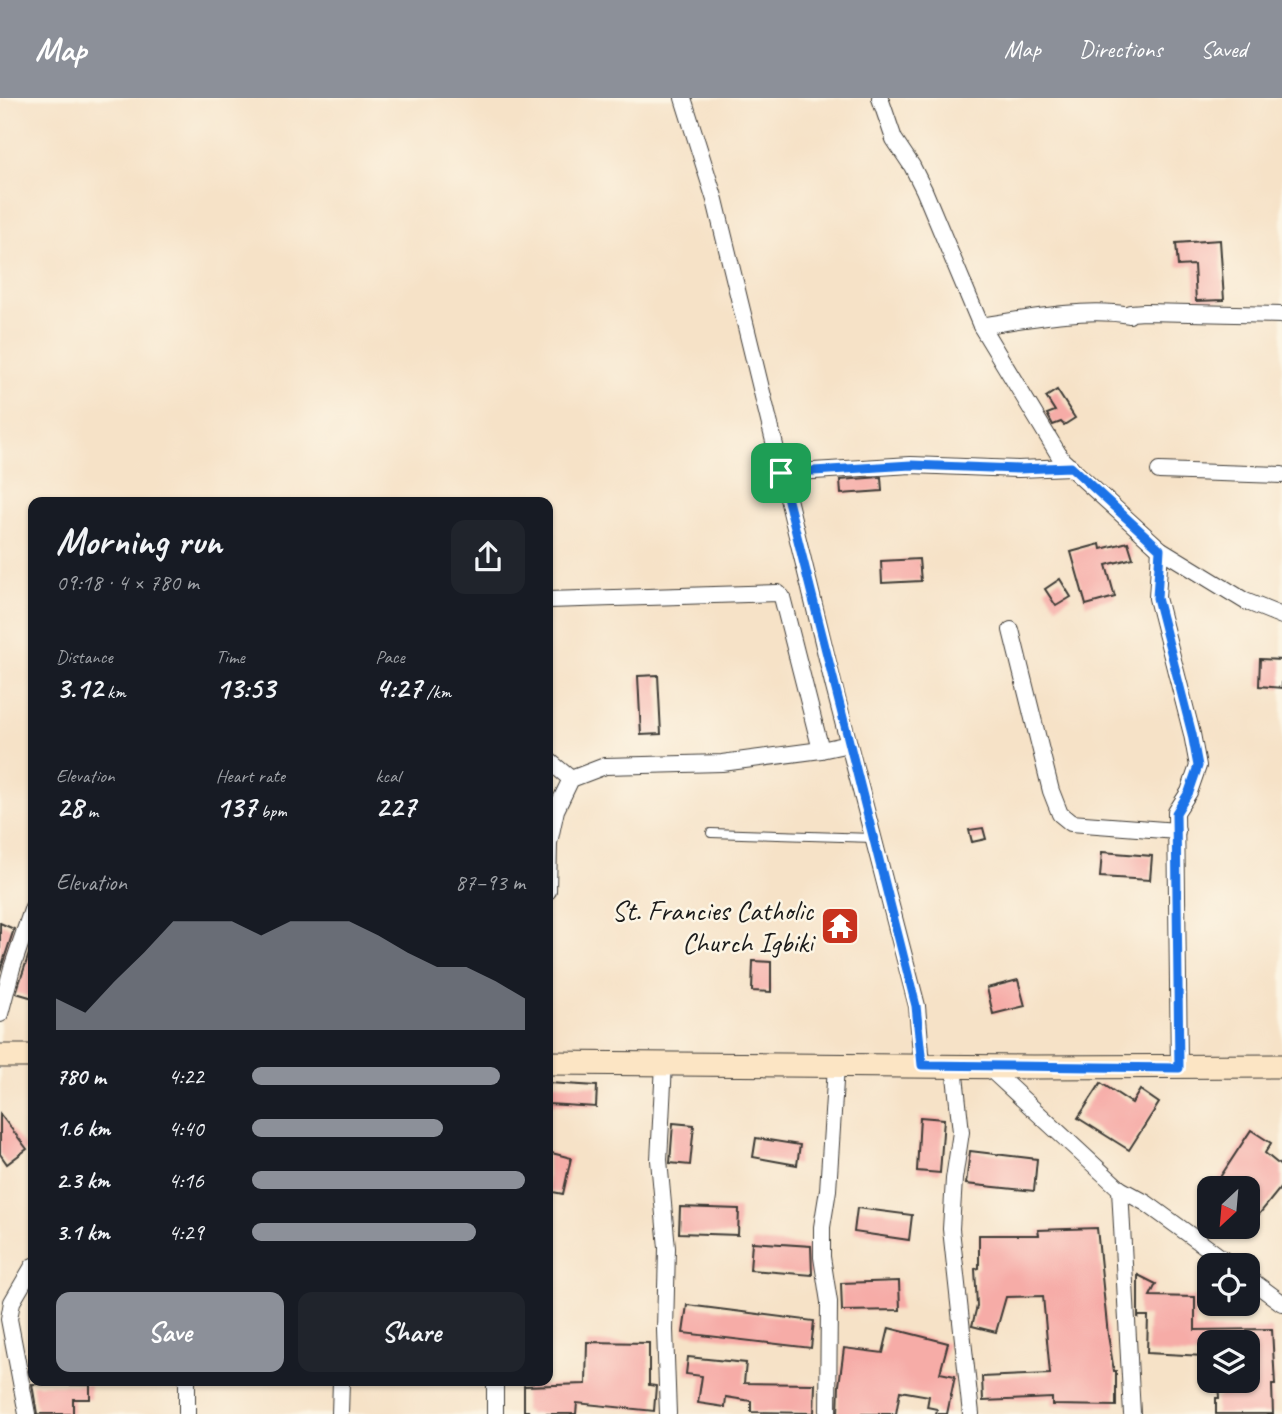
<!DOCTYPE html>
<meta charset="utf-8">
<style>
:root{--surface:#171b24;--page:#20242c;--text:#f1f3f6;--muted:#9ea1a6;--accent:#8c9099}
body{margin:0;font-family:Caveat,sans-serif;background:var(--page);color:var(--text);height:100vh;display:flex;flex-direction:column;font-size:26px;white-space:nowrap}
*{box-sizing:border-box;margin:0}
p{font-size:23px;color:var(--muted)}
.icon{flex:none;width:38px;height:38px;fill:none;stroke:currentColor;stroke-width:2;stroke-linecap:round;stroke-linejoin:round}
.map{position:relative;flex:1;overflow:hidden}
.panel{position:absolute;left:28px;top:399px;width:525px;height:889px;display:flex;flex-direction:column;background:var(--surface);border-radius:14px;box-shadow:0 2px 5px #0004}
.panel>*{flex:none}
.needle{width:46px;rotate:206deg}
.buttons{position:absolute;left:1197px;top:1078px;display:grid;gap:14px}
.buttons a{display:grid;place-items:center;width:63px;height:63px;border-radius:14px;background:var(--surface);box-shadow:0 2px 5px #0004;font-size:35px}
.pin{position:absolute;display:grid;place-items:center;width:60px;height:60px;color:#fff;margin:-30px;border-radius:14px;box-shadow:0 4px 10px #0006}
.round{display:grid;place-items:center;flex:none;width:74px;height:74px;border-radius:14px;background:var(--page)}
.head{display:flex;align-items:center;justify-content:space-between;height:119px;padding:0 28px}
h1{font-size:38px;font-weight:800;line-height:52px}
.figures{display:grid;grid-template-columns:repeat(3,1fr);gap:10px;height:119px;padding:7px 28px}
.figures div{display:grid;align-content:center}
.figures b{font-size:30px;font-weight:800}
.figures small{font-size:19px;font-weight:400}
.figures p{font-size:19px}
.chart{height:196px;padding:14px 28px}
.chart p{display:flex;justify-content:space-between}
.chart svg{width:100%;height:126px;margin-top:7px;fill:var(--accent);opacity:.7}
.cta{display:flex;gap:14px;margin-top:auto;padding:14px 28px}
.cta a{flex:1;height:80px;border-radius:14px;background:var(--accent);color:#fff;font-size:28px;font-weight:800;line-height:80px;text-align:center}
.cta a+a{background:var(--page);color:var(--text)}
ul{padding:0 28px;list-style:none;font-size:23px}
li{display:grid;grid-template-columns:112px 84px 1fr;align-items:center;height:52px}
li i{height:18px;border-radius:9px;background:var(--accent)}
header{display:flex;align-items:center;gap:42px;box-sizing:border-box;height:98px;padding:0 35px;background:var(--accent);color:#fff}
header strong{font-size:33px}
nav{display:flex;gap:38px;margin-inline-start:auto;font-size:24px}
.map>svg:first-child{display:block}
.building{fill:#f6aca7}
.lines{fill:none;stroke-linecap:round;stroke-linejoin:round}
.lane-casing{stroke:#3d3a36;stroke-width:10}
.street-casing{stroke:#3d3a36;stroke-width:18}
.secondary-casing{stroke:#3d3a36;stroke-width:25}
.lane{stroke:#fff;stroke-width:8}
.street{stroke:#fff;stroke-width:16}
.secondary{stroke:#fce5c4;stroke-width:23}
.route-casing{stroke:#fff;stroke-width:14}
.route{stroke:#1a73e8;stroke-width:9}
.labels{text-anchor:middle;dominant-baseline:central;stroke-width:5;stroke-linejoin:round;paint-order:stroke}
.poi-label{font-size:28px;fill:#1c1c1c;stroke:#fcf5e5;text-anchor:end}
</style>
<header>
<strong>Map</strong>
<nav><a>Map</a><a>Directions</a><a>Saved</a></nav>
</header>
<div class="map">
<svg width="1282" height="1316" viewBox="0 0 1282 1316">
<rect width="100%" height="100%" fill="#fcf5e5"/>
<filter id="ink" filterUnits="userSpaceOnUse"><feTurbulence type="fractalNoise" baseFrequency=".0143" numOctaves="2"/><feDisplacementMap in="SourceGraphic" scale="14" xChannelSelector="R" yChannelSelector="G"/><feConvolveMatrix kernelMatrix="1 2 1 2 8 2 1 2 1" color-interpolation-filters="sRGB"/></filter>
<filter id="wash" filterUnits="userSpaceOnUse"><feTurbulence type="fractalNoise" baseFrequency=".00686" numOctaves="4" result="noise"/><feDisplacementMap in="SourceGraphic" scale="28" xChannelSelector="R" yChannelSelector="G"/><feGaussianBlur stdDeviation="1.57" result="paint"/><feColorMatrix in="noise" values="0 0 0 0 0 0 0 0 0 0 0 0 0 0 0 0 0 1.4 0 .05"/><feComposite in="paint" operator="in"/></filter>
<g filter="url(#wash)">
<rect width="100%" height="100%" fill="#f6e2c7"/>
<g id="blocks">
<g class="building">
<path d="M 1220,142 L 1224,202 L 1196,203 L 1194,167 L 1178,168 L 1176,145 Z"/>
<path d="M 1057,292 L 1075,320 L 1064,327 L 1061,324 L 1053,327 L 1047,316 L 1055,313 L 1046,299 Z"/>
<path d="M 881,379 L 882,393 L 841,396 L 840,382 Z"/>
<path d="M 1128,444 L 1133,460 L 1106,467 L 1115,499 L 1086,507 L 1071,454 L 1100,446 L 1101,451 Z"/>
<path d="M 919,461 L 921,483 L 882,485 L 881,463 Z"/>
<path d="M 1060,481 L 1071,499 L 1056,508 L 1045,491 Z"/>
<path d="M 1260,561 L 1282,562 L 1282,590 L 1259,588 Z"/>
<path d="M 658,577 L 661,636 L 641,637 L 638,578 Z"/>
<path d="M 983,730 L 986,741 L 972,744 L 969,732 Z"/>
<path d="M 1102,754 L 1152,758 L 1150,782 L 1100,779 Z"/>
<path d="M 0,825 L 14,831 L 0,873 Z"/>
<path d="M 31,850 L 33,851 L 33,900 L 16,895 Z"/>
<path d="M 753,863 L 771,864 L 771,894 L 752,893 Z"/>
<path d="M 1018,882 L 1025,908 L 993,916 L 987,890 Z"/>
<path d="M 548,985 L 597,988 L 596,1009 L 548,1006 Z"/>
<path d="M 1101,985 L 1132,1005 L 1140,992 L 1159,1005 L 1129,1052 L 1078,1020 Z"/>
<path d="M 0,1016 L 27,1051 L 7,1066 L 0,1056 Z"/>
<path d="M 920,1019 L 944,1021 L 940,1075 L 917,1073 Z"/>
<path d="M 673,1025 L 694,1027 L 690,1067 L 670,1065 Z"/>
<path d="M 1251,1032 L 1271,1045 L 1265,1055 L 1282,1069 L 1282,1088 L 1248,1130 L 1248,1090 L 1213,1090 Z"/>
<path d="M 756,1040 L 800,1047 L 797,1067 L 753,1059 Z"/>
<path d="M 970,1053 L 1037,1061 L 1034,1093 L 966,1086 Z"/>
<path d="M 548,1054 L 571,1060 L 563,1096 L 548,1093 Z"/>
<path d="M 680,1109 L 739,1111 L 738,1137 L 679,1135 Z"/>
<path d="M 857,1110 L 912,1117 L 909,1142 L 854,1134 Z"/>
<path d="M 1097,1130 L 1108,1237 L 1114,1273 L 1116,1273 L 1116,1308 L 1052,1307 L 1052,1300 L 983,1303 L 982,1279 L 1050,1276 L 1043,1198 L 1006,1199 L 996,1234 L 972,1228 L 977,1208 L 975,1171 L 979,1170 L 979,1137 L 1039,1137 L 1038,1132 Z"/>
<path d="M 752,1144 L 811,1148 L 812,1177 L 750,1172 Z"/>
<path d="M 1138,1177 L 1156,1186 L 1150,1198 L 1195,1199 L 1195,1232 L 1272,1231 L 1275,1287 L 1272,1287 L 1273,1316 L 1216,1316 L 1216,1300 L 1219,1300 L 1218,1283 L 1248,1283 L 1248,1244 L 1204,1244 L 1204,1258 L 1147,1255 L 1148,1218 L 1139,1218 L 1138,1220 Z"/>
<path d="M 899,1183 L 900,1212 L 842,1213 L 841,1185 Z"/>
<path d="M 687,1207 L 814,1223 L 811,1250 L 683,1235 Z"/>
<path d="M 889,1230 L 948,1245 L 940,1275 L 955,1278 L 947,1316 L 936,1316 L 937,1311 L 927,1309 L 929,1298 L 900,1293 L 896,1316 L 838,1316 L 839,1287 L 844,1250 L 883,1255 Z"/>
<path d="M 587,1244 L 649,1245 L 649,1287 L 656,1288 L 654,1313 L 577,1305 L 576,1316 L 527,1316 L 528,1313 L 524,1313 L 524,1288 L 586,1286 Z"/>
<path d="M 688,1259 L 746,1265 L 744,1285 L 815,1286 L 814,1315 L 751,1314 L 751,1303 L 726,1299 L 725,1309 L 698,1305 L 702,1278 L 686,1276 Z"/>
<path d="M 32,1286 L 90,1287 L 90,1301 L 73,1301 L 73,1316 L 37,1316 Z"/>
</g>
</g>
</g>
<g filter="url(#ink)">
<use href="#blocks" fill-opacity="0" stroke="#3d3a36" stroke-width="2"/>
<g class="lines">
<g class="lane-casing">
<path id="lane" d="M 711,735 L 873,740"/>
</g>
<g class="street-casing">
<g id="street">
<path d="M 683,0 L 715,102 L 834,589 L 917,908 L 922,967"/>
<path d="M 880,0 L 894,41 L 912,68 L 924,92 L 981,228 C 1025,221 1086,209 1129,217 L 1130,215 L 1145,214 L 1282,217"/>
<path d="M 981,228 L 1062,362 L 1160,451 L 1245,503 L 1282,518"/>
<path d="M 1159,373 L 1282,377"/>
<path d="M 781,375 L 911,367 L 1018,371 L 1071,369"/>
<path d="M 1160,451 L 1157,500 L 1192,636 L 1198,668 L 1189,694 L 1176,714 L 1179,970"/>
<path d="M 548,502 L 778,495 L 782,499 L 821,652"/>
<path d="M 1011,532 L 1051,693 L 1060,716 L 1071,725 L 1177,733"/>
<path d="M 548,662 L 571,681"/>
<path d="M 548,793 L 549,745 L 556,712 L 571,681 L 605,668 L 722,665 L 821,652 L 849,646"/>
<path d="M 0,916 L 12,870 L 33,809"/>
<path d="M 664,966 L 659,1062 L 667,1150 L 665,1232 L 668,1316"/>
<path d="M 954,968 L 961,1034 L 954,1081 L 951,1131 L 971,1316"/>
<path d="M 988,969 L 1120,1091 L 1146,1105 L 1231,1167"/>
<path d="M 1120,1091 L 1132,1316"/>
<path d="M 1248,1180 L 1282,1205"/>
<path d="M 187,1283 L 187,1316"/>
<path d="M 27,1316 L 9,1221 L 12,1204 L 33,1168"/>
<path d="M 340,1316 L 341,1283"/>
<path d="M 495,1316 L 495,1283"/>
<path d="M 828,1316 L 829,1204 L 822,1159 L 822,1129 L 828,1092 L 836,968"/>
</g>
</g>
<g class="secondary-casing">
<g id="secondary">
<path d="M 0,958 L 33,958"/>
<path d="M 548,965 L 1033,969 L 1282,968"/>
</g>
</g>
<use href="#lane" class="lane"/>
<use href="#street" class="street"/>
<use href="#secondary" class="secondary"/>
</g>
</g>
<g class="lines" filter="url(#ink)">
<g class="route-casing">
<path id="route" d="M 911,367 L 1018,371 L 1071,369 L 1160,451 L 1157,500 L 1192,636 L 1198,668 L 1189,694 L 1176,715 L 1179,970 L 922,967 L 916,908 L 781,375 Z"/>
</g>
<use href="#route" class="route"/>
</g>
<defs>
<g id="temple-square" transform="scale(2.0125)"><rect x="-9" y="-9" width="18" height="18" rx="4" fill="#c8321e" stroke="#fcf5e5"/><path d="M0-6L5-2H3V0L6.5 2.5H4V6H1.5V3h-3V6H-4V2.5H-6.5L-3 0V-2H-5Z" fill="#fff"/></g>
</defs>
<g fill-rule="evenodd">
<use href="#temple-square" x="840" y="828"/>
</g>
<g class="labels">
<g class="poi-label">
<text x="813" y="812">St. Francies Catholic<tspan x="813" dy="32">Church Igbiki</tspan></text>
</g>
</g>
</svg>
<div class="buttons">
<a><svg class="needle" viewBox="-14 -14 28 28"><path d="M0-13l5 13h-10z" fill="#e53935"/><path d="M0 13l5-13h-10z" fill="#9ea1a6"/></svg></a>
<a><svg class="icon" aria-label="locate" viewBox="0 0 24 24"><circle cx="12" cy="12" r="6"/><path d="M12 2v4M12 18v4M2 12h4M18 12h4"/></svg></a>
<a><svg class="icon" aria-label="layers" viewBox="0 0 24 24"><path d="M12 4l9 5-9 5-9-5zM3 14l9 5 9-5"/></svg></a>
</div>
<div class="pin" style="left:781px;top:375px;background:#1e9e55"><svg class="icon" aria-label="arrive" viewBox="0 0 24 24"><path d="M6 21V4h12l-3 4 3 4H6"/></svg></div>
<section class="panel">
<div class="head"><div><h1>Morning run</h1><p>09:18 · 4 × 780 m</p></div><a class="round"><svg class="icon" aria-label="share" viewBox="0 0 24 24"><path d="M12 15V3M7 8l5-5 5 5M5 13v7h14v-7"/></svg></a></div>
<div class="figures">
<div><p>Distance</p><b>3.12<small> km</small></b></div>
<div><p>Time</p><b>13:53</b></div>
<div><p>Pace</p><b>4:27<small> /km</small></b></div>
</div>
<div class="figures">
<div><p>Elevation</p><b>28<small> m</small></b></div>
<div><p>Heart rate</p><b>137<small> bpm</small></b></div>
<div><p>kcal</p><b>227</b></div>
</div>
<div class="chart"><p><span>Elevation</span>87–93 m</p>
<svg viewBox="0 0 160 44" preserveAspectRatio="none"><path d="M0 44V33L10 38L20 27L30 17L40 6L50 6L60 6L70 11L80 6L90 6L100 6L110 11L120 17L130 22L140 22L150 27L160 33V44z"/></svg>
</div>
<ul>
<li><b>780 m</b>4:22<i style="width:91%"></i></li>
<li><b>1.6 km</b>4:40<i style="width:70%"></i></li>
<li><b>2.3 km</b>4:16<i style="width:100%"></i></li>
<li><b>3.1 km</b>4:29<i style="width:82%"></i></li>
</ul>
<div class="cta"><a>Save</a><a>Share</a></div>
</section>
</div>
